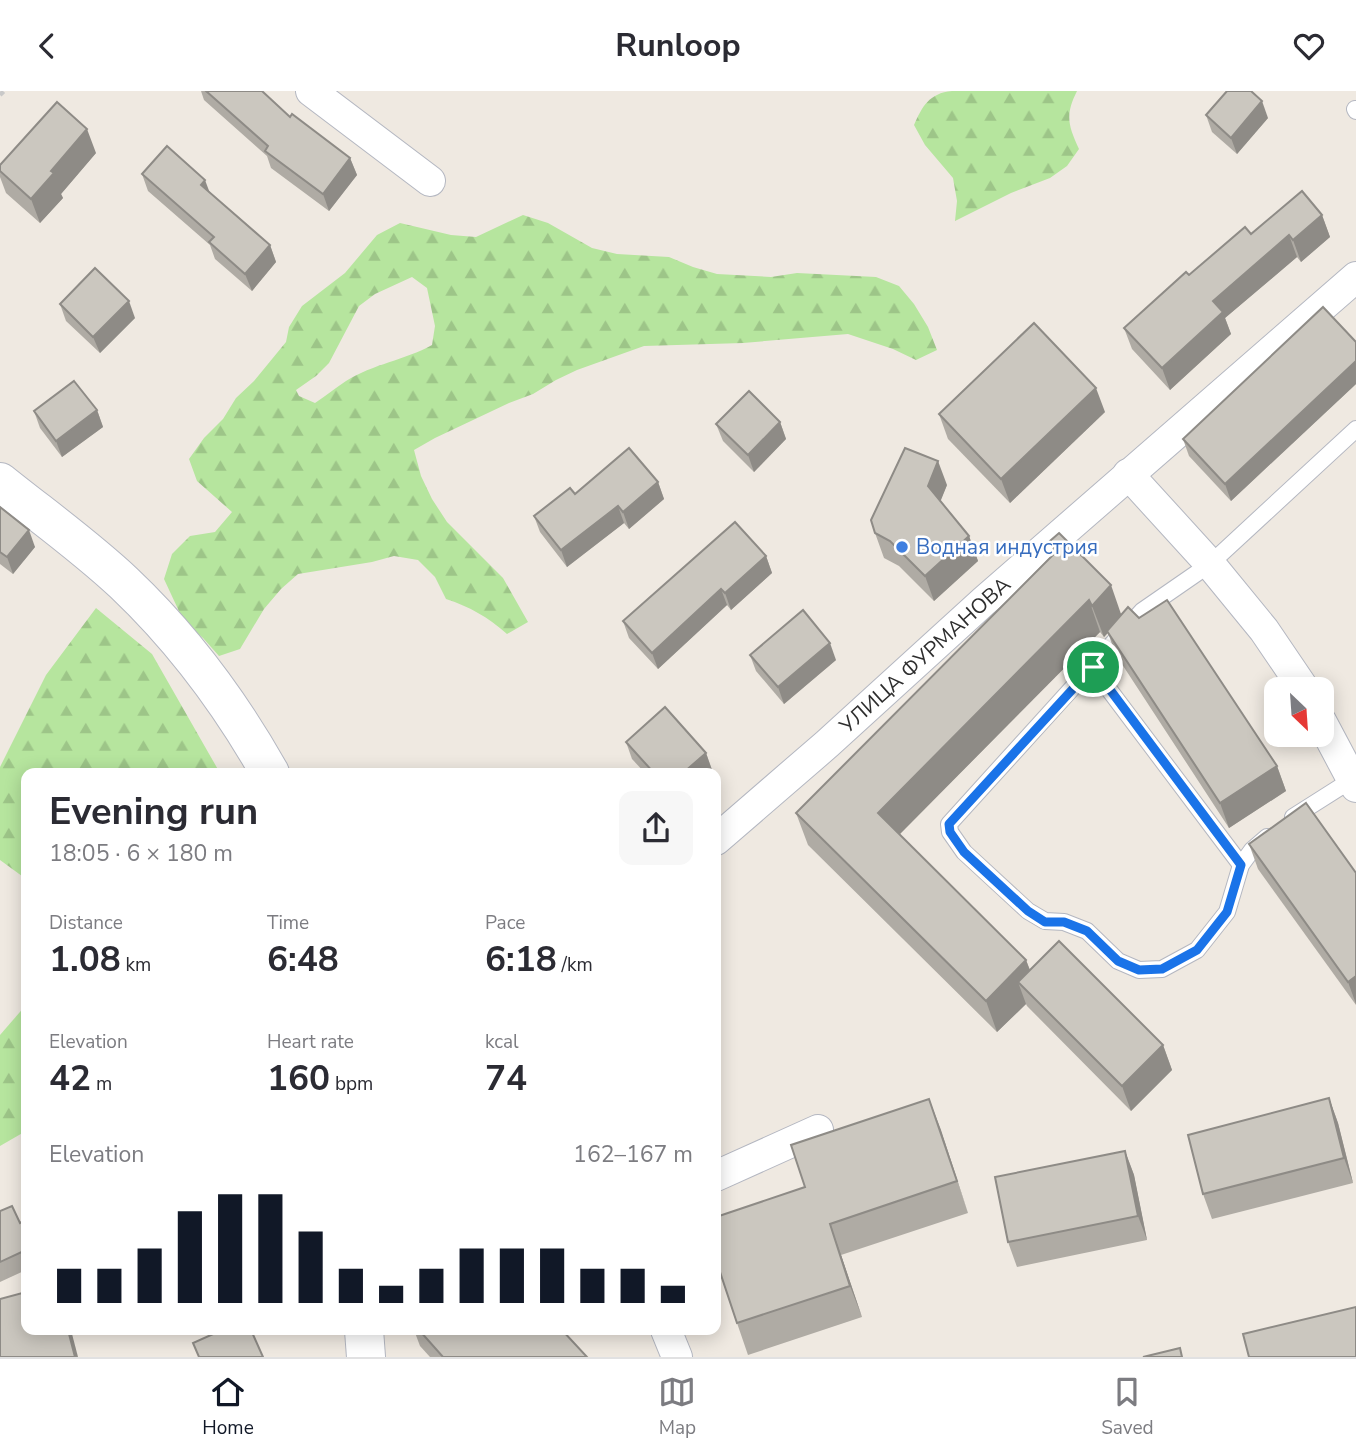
<!DOCTYPE html>
<meta charset="utf-8">
<style>
:root{--surface:#fff;--page:#f7f7f7;--text:#2b2b33;--muted:#7c7c81;--line:#e1e1e2;--accent:#111827}
body{margin:0;font-family:"Nunito Sans",sans-serif;background:var(--page);color:var(--text);height:100vh;display:flex;flex-direction:column;font-size:26px;white-space:nowrap}
*{box-sizing:border-box;margin:0}
p{font-size:23px;color:var(--muted)}
.icon{flex:none;width:38px;height:38px;fill:none;stroke:currentColor;stroke-width:2;stroke-linecap:round;stroke-linejoin:round}
.map{position:relative;flex:1;overflow:hidden}
.details{position:absolute;left:21px;top:677px;width:700px;height:567px;display:flex;flex-direction:column;background:var(--surface);border-radius:14px;box-shadow:0 4px 18px #0003}
.details>*{flex:none}
.needle{width:46px;rotate:155deg}
.controls{position:absolute;left:1264px;top:586px;display:grid;gap:14px}
.controls a{display:grid;place-items:center;width:70px;height:70px;border-radius:14px;background:var(--surface);box-shadow:0 4px 18px #0003;font-size:35px}
.pin{position:absolute;display:grid;place-items:center;width:60px;height:60px;color:#fff;margin:-30px;border:4px solid #fff;border-radius:50%;box-shadow:0 2px 7px #0007}
.round{display:grid;place-items:center;flex:none;width:74px;height:74px;border-radius:14px;background:var(--page)}
.head{display:flex;align-items:center;justify-content:space-between;height:119px;padding:0 28px}
h1{font-size:38px;font-weight:700;line-height:52px}
.metrics{display:grid;grid-template-columns:repeat(3,1fr);gap:10px;height:119px;padding:7px 28px}
.metrics div{display:grid;align-content:center}
.metrics b{font-size:35px;font-weight:700}
.metrics small{font-size:19px;font-weight:400}
.metrics p{font-size:19px}
.chart{height:196px;padding:14px 28px}
.chart p{display:flex;justify-content:space-between}
.chart svg{width:100%;height:126px;margin-top:7px;stroke:var(--accent);stroke-width:6}
header{display:flex;justify-content:space-between;align-items:center;height:91px;padding:0 28px;background:var(--surface);font-size:32px;font-weight:700}
.menu{display:flex;justify-content:space-around;align-items:center;height:98px;border-top:2px solid var(--line);background:var(--surface);font-size:19px;color:var(--muted)}
.menu a{display:grid;justify-items:center;gap:4px}
.menu .active{color:var(--accent)}
.map>svg:first-child{display:block}
.forest{fill:url(#forest-firs);fill-rule:evenodd}
.lines{fill:none;stroke-linecap:round;stroke-linejoin:round}
.service-casing{stroke:#b4b7c1;stroke-width:18}
.minor-casing{stroke:#b4b7c1;stroke-width:32}
.tertiary-casing{stroke:#b4b7c1;stroke-width:40}
.path{stroke:#c9c9c9;stroke-width:4.5;stroke-dasharray:5 3.5;stroke-linecap:butt}
.service{stroke:#fff;stroke-width:16}
.minor{stroke:#fff;stroke-width:30}
.tertiary{stroke:#fff;stroke-width:38}
.wall{fill:#afaba4}
.shaded-wall{fill:#8e8b86}
.building{fill:#cbc7bf;stroke:#8e8b86;stroke-width:2}
.route-casing{stroke:#fff;stroke-width:14}
.route{stroke:#1a73e8;stroke-width:9}
.shop-dot{fill:#3f7fe0;stroke:#fff;stroke-width:2.5}
.labels{text-anchor:middle;dominant-baseline:central;stroke-width:5;stroke-linejoin:round;paint-order:stroke}
.shop-label{font-size:21px;fill:#366cbe;stroke:#fff;text-anchor:start}
.street-label{font-size:21px;fill:#2e2e2e;stroke:#fff}
</style>
<header><svg class="icon" aria-label="back" viewBox="0 0 24 24"><path d="M15 5l-7 7 7 7"/></svg>Runloop<svg class="icon" aria-label="heart" viewBox="0 0 24 24"><path d="M12 20l-8-8c-3-5 5-10 8-4 3-6 11-1 8 4z"/></svg></header>
<div class="map">
<svg width="1356" height="1266" viewBox="0 0 1356 1266">
<defs>
<pattern id="forest-firs" width="22" height="20" patternUnits="userSpaceOnUse" patternTransform="scale(1.75)"><rect width="22" height="20" fill="#b6e59e"/><path d="M5 1l3.5 6h-7zM16 11l3.5 6h-7z" fill="#9dc588"/></pattern>
</defs>
<rect width="100%" height="100%" fill="#efe9e1"/>
<g class="forest">
<path d="M 1077,0 C 1065,24 1068,34 1079,58 L 1067,75 L 1050,87 L 1011,102 L 955,130 L 957,110 L 953,87 L 925,54 L 914,34 C 922,16 929,2 952,0 Z"/>
<path d="M 523,124 L 548,132 L 592,157 L 617,163 L 669,166 L 693,176 L 717,183 L 771,186 L 797,182 L 876,186 L 899,195 L 914,213 L 928,236 L 937,259 L 916,269 L 893,258 L 848,243 L 743,252 L 644,255 L 577,279 L 556,289 L 533,303 L 509,312 L 435,347 L 414,359 L 421,385 L 432,408 L 447,431 L 503,487 L 528,531 L 507,543 C 488,526 470,516 446,508 L 435,486 L 418,469 L 394,465 L 372,471 L 298,483 L 281,498 L 264,518 L 240,558 L 219,565 L 203,547 L 184,531 L 164,488 L 172,463 L 190,445 L 215,441 L 232,421 L 197,390 L 189,368 L 204,347 L 223,328 L 236,307 L 254,290 L 286,251 L 289,236 L 302,215 L 345,182 L 377,144 L 400,132 L 451,144 L 476,146 ZM 412,186 L 427,197 L 435,235 L 432,254 C 405,269 373,273 346,290 C 335,297 326,305 315,312 L 299,305 L 296,299 L 316,285 L 329,272 L 359,215 L 375,203 Z"/>
<path d="M 96,517 L 152,563 L 220,682 L 26,682 L 26,788 L 0,769 L 0,676 L 46,584 Z"/>
<path d="M 26,914 L 26,1040 L 0,1055 L 0,944 Z"/>
</g>
<g class="lines">
<g class="service-casing">
<g id="service">
<path d="M 1355,18 L 1356,20"/>
<path d="M 1092,576 L 1241,774"/>
<path d="M 1293,726 L 1356,686"/>
<path d="M 1267,746 L 1252,759 L 1241,774 L 1227,821 L 1197,859 L 1162,878 L 1139,879 L 1118,870 L 1087,840 L 1064,831 L 1045,830 L 1028,820 L 964,761 L 950,741 L 949,733 L 1142,520 L 1210,473 L 1356,338"/>
</g>
</g>
<g class="minor-casing">
<g id="minor">
<path d="M 311,0 L 430,90"/>
<path d="M 1128,383 L 1210,473 L 1264,539 L 1304,598"/>
<path d="M 1321,630 L 1356,696"/>
<path d="M 716,749 L 827,653 L 984,510 L 1356,186"/>
<path d="M 716,1085 L 818,1039"/>
<path d="M 666,1239 L 677,1266"/>
</g>
</g>
<g class="tertiary-casing">
<g id="tertiary">
<path d="M 0,391 C 41,424 86,456 124,492 C 182,547 231,613 270,682"/>
<path d="M 364,1239 L 366,1266"/>
</g>
</g>
<path class="path" d="M 0,4 L 4,0"/>
<use href="#service" class="service"/>
<use href="#minor" class="minor"/>
<use href="#tertiary" class="tertiary"/>
</g>
<g class="wall">
<path d="M 201,0 L 262,0 L 290,26 L 350,67 L 357,84 L 329,120 L 271,77 L 267,65 L 204,9 Z"/>
<path d="M 1206,24 L 1268,27 L 1237,63 L 1212,41 Z"/>
<path d="M 96,62 L 61,103 L 63,107 L 40,132 L 6,102 L 0,86 L 0,74 Z"/>
<path d="M 142,83 L 210,102 L 270,154 L 276,171 L 252,200 L 215,168 L 210,154 L 148,100 Z"/>
<path d="M 1322,124 L 1330,146 L 1301,171 L 1297,166 L 1225,227 L 1231,243 L 1170,299 L 1132,258 L 1124,237 L 1189,184 L 1251,143 Z"/>
<path d="M 60,213 L 135,227 L 100,262 L 66,230 Z"/>
<path d="M 1356,251 L 1356,293 L 1231,410 L 1189,365 L 1183,348 Z"/>
<path d="M 97,319 L 103,336 L 62,366 L 40,337 L 34,320 Z"/>
<path d="M 1105,321 L 1010,412 L 948,348 L 939,323 Z"/>
<path d="M 780,331 L 786,348 L 754,381 L 723,350 L 716,333 Z"/>
<path d="M 658,391 L 664,408 L 629,438 L 624,432 L 567,476 L 540,441 L 534,425 L 575,403 Z"/>
<path d="M 947,394 L 940,410 L 969,445 L 978,470 L 934,510 L 899,475 L 884,467 L 875,442 Z"/>
<path d="M 0,416 L 35,456 L 13,483 L 0,473 Z"/>
<path d="M 1050,450 L 1122,524 L 1277,675 L 1286,700 L 1229,737 L 1116,564 L 1108,542 L 1104,546 L 1100,541 L 899,744 L 1026,869 L 1030,879 L 1163,954 L 1172,979 L 1131,1020 L 1027,915 L 1026,913 L 997,941 L 808,754 L 796,722 L 1054,462 Z"/>
<path d="M 766,465 L 772,482 L 731,519 L 727,514 L 658,578 L 629,547 L 623,530 Z"/>
<path d="M 750,564 L 836,569 L 784,613 L 756,580 Z"/>
<path d="M 626,651 L 706,662 L 712,679 L 708,682 L 645,682 L 632,668 Z"/>
<path d="M 1249,753 L 1356,782 L 1356,914 L 1258,778 Z"/>
<path d="M 1329,1007 L 1338,1032 L 1353,1092 L 1212,1128 L 1203,1103 Z"/>
<path d="M 929,1008 L 968,1122 L 841,1164 L 862,1226 L 748,1264 L 737,1232 L 805,1096 Z"/>
<path d="M 1125,1060 L 1134,1084 L 1147,1149 L 1017,1176 L 1008,1151 Z"/>
<path d="M 0,1120 L 20,1132 L 26,1128 L 26,1179 L 0,1191 Z"/>
<path d="M 414,1239 L 562,1239 L 587,1266 L 430,1266 L 420,1255 Z"/>
</g>
<g class="shaded-wall">
<path d="M 1262,10 L 1268,27 L 1237,63 L 1231,47 Z"/>
<path d="M 87,38 L 96,62 L 61,103 L 63,107 L 40,132 L 31,108 L 51,80 Z"/>
<path d="M 350,67 L 357,84 L 329,120 L 323,103 Z"/>
<path d="M 205,89 L 211,105 L 201,94 Z"/>
<path d="M 1322,124 L 1330,146 L 1301,171 L 1293,149 Z"/>
<path d="M 1289,144 L 1297,166 L 1225,227 L 1231,243 L 1170,299 L 1162,277 L 1213,210 Z"/>
<path d="M 270,154 L 276,171 L 252,200 L 245,183 Z"/>
<path d="M 129,210 L 135,227 L 100,262 L 93,246 Z"/>
<path d="M 1356,270 L 1356,293 L 1231,410 L 1225,393 Z"/>
<path d="M 1096,297 L 1105,321 L 1010,412 L 1001,388 Z"/>
<path d="M 97,319 L 103,336 L 62,366 L 56,350 Z"/>
<path d="M 780,331 L 786,348 L 754,381 L 748,364 Z"/>
<path d="M 938,370 L 947,394 L 937,419 L 928,395 Z"/>
<path d="M 658,391 L 664,408 L 629,438 L 623,421 Z"/>
<path d="M 618,415 L 624,432 L 567,476 L 561,459 Z"/>
<path d="M 29,439 L 35,456 L 13,483 L 7,466 Z"/>
<path d="M 969,445 L 978,470 L 934,510 L 925,485 Z"/>
<path d="M 766,465 L 772,482 L 731,519 L 725,502 Z"/>
<path d="M 1111,494 L 1122,526 L 1104,546 L 1092,515 Z"/>
<path d="M 721,498 L 727,514 L 658,578 L 652,562 Z"/>
<path d="M 1089,509 L 1100,541 L 889,754 L 878,722 Z"/>
<path d="M 830,552 L 836,569 L 784,613 L 778,596 Z"/>
<path d="M 706,662 L 712,679 L 708,682 L 683,682 Z"/>
<path d="M 1277,675 L 1286,700 L 1229,737 L 1220,712 Z"/>
<path d="M 1026,869 L 1038,901 L 1018,891 L 1026,913 L 997,941 L 986,910 Z"/>
<path d="M 1356,885 L 1356,913 L 1348,891 Z"/>
<path d="M 1163,954 L 1172,979 L 1131,1020 L 1122,995 Z"/>
<path d="M 1329,1007 L 1338,1032 L 1353,1092 L 1344,1067 Z"/>
<path d="M 929,1008 L 941,1039 L 968,1122 L 957,1090 Z"/>
<path d="M 1125,1060 L 1134,1084 L 1147,1149 L 1138,1125 Z"/>
<path d="M 830,1133 L 841,1164 L 862,1226 L 850,1195 Z"/>
<path d="M 68,1239 L 71,1239 L 78,1266 L 75,1266 Z"/>
</g>
<g class="building">
<path d="M 206,0 L 262,0 L 290,26 L 292,23 L 350,67 L 323,103 L 265,60 L 268,55 Z"/>
<path d="M 1227,0 L 1251,0 L 1262,10 L 1231,47 L 1206,24 Z"/>
<path d="M 57,11 L 87,38 L 51,80 L 54,82 L 31,108 L 0,80 L 0,74 Z"/>
<path d="M 167,55 L 205,89 L 201,94 L 270,154 L 245,183 L 209,151 L 214,146 L 142,83 Z"/>
<path d="M 1302,100 L 1322,124 L 1293,149 L 1289,144 L 1213,210 L 1223,221 L 1162,277 L 1124,237 L 1186,181 L 1189,184 L 1245,136 L 1251,143 Z"/>
<path d="M 95,177 L 129,210 L 93,246 L 60,213 Z"/>
<path d="M 1323,216 L 1356,251 L 1356,270 L 1225,393 L 1183,348 Z"/>
<path d="M 1034,232 L 1096,297 L 1001,388 L 939,323 Z"/>
<path d="M 74,290 L 97,319 L 56,350 L 34,320 Z"/>
<path d="M 749,300 L 780,331 L 748,364 L 716,333 Z"/>
<path d="M 629,357 L 658,391 L 623,421 L 618,415 L 561,459 L 534,425 L 570,397 L 575,403 Z"/>
<path d="M 905,357 L 938,370 L 928,395 L 969,445 L 925,485 L 890,450 L 875,442 L 871,429 Z"/>
<path d="M 0,416 L 29,439 L 7,466 L 0,461 Z"/>
<path d="M 735,431 L 766,465 L 725,502 L 721,498 L 652,562 L 623,530 Z"/>
<path d="M 1059,442 L 1111,494 L 1092,515 L 1089,509 L 878,722 L 1026,869 L 986,910 L 796,722 L 1057,460 L 1050,450 Z"/>
<path d="M 1167,509 L 1277,675 L 1220,712 L 1107,540 L 1128,516 L 1139,527 Z"/>
<path d="M 803,519 L 830,552 L 778,596 L 750,564 Z"/>
<path d="M 665,616 L 706,662 L 683,682 L 654,682 L 626,651 Z"/>
<path d="M 1306,712 L 1356,782 L 1356,885 L 1348,891 L 1249,753 Z"/>
<path d="M 1059,850 L 1163,954 L 1122,995 L 1018,891 Z"/>
<path d="M 1329,1007 L 1344,1067 L 1203,1103 L 1188,1044 Z"/>
<path d="M 929,1008 L 957,1090 L 830,1133 L 850,1195 L 737,1232 L 716,1169 L 716,1126 L 805,1096 L 791,1054 Z"/>
<path d="M 1125,1060 L 1138,1125 L 1008,1151 L 995,1086 Z"/>
<path d="M 12,1115 L 20,1132 L 26,1128 L 26,1159 L 0,1171 L 0,1120 Z"/>
<path d="M 26,1201 L 26,1239 L 68,1239 L 75,1266 L 0,1266 L 0,1208 Z"/>
<path d="M 1356,1216 L 1356,1266 L 1249,1266 L 1243,1243 Z"/>
<path d="M 222,1239 L 251,1239 L 263,1266 L 199,1266 L 193,1252 Z"/>
<path d="M 419,1239 L 562,1239 L 587,1266 L 443,1266 Z"/>
<path d="M 1180,1257 L 1182,1266 L 1143,1266 Z"/>
</g>
<g class="lines">
<g class="route-casing">
<path id="route" d="M 1093,576 L 1241,774 L 1227,821 L 1197,859 L 1162,878 L 1139,879 L 1118,870 L 1087,840 L 1064,831 L 1045,831 L 1028,820 L 964,761 L 950,741 L 949,733 Z"/>
</g>
<use href="#route" class="route"/>
</g>
<circle class="shop-dot" cx="902" cy="456" r="7"/>
<g class="labels">
<g class="shop-label">
<text x="916" y="456">Водная индустрия</text>
</g>
<g class="street-label">
<text transform="translate(925 564) rotate(-42)">УЛИЦА ФУРМАНОВА</text>
</g>
</g>
</svg>
<div class="controls">
<a><svg class="needle" viewBox="-14 -14 28 28"><path d="M0-13l5 13h-10z" fill="#e53935"/><path d="M0 13l5-13h-10z" fill="#7c7c81"/></svg></a>
</div>
<div class="pin" style="left:1093px;top:576px;background:#1e9e55"><svg class="icon" aria-label="arrive" viewBox="0 0 24 24"><path d="M6 21V4h12l-3 4 3 4H6"/></svg></div>
<section class="details">
<div class="head"><div><h1>Evening run</h1><p>18:05 · 6 × 180 m</p></div><a class="round"><svg class="icon" aria-label="share" viewBox="0 0 24 24"><path d="M12 15V3M7 8l5-5 5 5M5 13v7h14v-7"/></svg></a></div>
<div class="metrics">
<div><p>Distance</p><b>1.08<small> km</small></b></div>
<div><p>Time</p><b>6:48</b></div>
<div><p>Pace</p><b>6:18<small> /km</small></b></div>
</div>
<div class="metrics">
<div><p>Elevation</p><b>42<small> m</small></b></div>
<div><p>Heart rate</p><b>160<small> bpm</small></b></div>
<div><p>kcal</p><b>74</b></div>
</div>
<div class="chart"><p><span>Elevation</span>162–167 m</p>
<svg viewBox="0 0 160 44" preserveAspectRatio="none"><path d="M5 44V32M15 44V32M25 44V25M35 44V12M45 44V6M55 44V6M65 44V19M75 44V32M85 44V38M95 44V32M105 44V25M115 44V25M125 44V25M135 44V32M145 44V32M155 44V38"/></svg>
</div>
</section>
</div>
<nav class="menu">
<a class="active"><svg class="icon" aria-label="home" viewBox="0 0 24 24"><path d="M3 11l9-7 9 7M6 9v11h12V9"/></svg>Home</a>
<a><svg class="icon" aria-label="map" viewBox="0 0 24 24"><path d="M3 6l6-2 6 2 6-2v14l-6 2-6-2-6 2zM9 4v14M15 6v14"/></svg>Map</a>
<a><svg class="icon" aria-label="saved" viewBox="0 0 24 24"><path d="M7 4h10v16l-5-4-5 4z"/></svg>Saved</a>
</nav>
